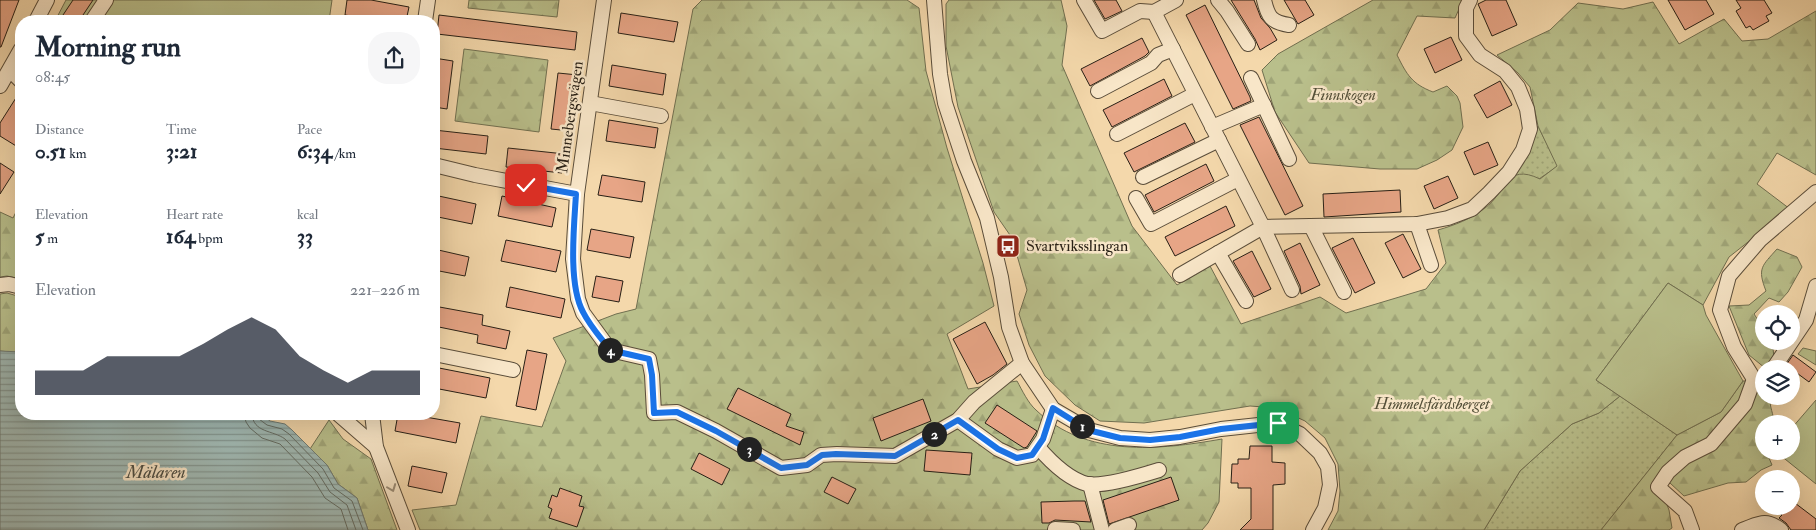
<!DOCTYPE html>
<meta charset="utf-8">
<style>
:root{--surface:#fff;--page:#f6f6f7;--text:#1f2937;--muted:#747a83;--accent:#111827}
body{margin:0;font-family:"IM FELL Double Pica",serif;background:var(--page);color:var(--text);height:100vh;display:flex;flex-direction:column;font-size:19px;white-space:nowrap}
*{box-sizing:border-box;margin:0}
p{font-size:16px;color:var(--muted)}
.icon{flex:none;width:28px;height:28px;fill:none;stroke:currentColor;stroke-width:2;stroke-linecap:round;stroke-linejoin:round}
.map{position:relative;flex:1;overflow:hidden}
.side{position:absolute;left:15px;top:15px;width:425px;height:405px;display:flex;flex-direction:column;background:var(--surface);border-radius:20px;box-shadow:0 5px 20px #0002}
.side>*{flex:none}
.tools{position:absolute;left:1755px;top:305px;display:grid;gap:10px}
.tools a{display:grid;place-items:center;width:45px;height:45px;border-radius:50%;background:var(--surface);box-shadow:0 5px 20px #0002;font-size:25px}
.pin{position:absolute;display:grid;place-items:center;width:42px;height:42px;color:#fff;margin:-21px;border-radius:10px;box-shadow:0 2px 8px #0006}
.km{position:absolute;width:25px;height:25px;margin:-12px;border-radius:50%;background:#222;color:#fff;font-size:14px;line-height:25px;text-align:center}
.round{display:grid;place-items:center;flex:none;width:52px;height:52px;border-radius:20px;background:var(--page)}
.summary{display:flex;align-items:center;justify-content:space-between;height:85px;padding:0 20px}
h1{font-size:28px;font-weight:800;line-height:38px}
.stats{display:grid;grid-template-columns:repeat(3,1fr);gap:8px;height:85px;padding:5px 20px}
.stats div{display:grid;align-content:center}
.stats b{font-size:21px;font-weight:800}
.stats small{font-size:14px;font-weight:400}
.stats p{font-size:14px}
.chart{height:140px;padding:10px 20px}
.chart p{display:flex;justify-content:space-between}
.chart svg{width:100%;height:90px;margin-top:5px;fill:var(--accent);opacity:.7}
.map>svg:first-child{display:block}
.grass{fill:url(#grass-dots);stroke:#706f50}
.forest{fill:url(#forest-firs);stroke:#706f50}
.green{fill:#b9bf8b;stroke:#706f50}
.water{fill:url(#water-rules);stroke:#6f7b74}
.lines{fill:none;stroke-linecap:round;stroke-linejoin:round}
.shore{stroke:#636c64;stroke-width:1}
.building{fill:#e7a586;stroke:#271f15}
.minor-casing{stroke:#5a4d3a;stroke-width:16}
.minor{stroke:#f8e6c8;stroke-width:14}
.oneway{stroke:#9a8c77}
.route-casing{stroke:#fff;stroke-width:10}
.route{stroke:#1a73e8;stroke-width:6}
.labels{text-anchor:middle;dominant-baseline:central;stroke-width:5;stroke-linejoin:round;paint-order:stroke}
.park-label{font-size:16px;font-style:italic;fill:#534f38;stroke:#f8e6c8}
.street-label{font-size:16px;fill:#271f15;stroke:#f8e6c8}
.poi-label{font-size:16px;fill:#271f15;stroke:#f8e6c8;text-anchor:start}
.water-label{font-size:18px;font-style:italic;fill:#4b4d44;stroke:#f8e6c8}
</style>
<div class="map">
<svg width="1816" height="530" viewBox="0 0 1816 530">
<defs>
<pattern id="grass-dots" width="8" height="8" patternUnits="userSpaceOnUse" patternTransform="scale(1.25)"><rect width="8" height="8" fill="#b9bf8b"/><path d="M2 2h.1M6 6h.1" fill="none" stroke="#9fa477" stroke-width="1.8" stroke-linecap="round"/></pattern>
<pattern id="forest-firs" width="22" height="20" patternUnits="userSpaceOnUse" patternTransform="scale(1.25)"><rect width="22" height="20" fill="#b9bf8b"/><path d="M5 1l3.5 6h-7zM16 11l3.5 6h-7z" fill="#9fa477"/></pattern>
<pattern id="water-rules" width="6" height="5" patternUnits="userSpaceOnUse" patternTransform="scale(1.25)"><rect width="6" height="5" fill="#9fb8b3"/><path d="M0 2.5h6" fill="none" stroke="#829590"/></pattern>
</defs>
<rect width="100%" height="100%" fill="#f4d8ab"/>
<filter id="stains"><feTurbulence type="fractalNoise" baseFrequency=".004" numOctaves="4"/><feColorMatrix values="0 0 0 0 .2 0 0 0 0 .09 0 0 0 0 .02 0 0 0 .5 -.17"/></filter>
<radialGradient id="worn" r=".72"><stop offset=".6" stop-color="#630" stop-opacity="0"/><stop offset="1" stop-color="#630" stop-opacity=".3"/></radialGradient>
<g class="grass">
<path d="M 1538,126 L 1558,166 L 1539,179 L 1512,177 C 1523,161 1533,145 1538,126 Z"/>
<path d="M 1620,396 L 1677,435 L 1601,530 L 1484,530 L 1520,471 L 1572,424 L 1599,413 Z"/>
</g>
<g class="forest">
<path d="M 469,0 L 559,0 L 557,17 L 468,8 Z"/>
<path d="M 702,0 L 907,0 L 919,8 L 926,71 L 947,148 L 983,263 L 994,306 L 947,334 L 968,389 L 1017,381 C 1022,390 1028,403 1036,410 C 1086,458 1159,450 1222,439 L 1219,502 L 1208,523 L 1202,530 L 420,530 L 412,510 L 456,505 L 481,416 L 542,427 L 566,361 L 553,338 L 616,314 L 636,309 L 693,9 Z"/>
<path d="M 949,0 L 1061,0 L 1067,26 L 1062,65 L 1132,226 L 1177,285 L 1210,266 L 1241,324 L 1320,297 L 1346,313 L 1426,289 L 1446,263 L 1438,230 C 1455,225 1471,219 1485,208 C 1506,193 1505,162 1540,179 L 1557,166 L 1538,126 L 1530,87 L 1518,73 L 1497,55 L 1550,30 L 1578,3 L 1623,9 L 1653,2 L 1679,44 L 1724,19 L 1742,41 L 1768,39 L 1816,11 L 1816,175 L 1777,153 L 1757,184 L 1790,209 L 1729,257 L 1703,305 L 1668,283 L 1596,380 L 1620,396 L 1599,413 L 1572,424 L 1520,471 L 1484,530 L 1328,530 L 1338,511 L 1340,491 L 1338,464 L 1325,438 L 1305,421 L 1277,408 L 1250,406 L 1144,423 L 1100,421 L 1075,405 L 1045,376 L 1029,345 L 1019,314 L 1027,290 L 1012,238 L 994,212 L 958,107 L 946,46 L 946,4 Z"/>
<path d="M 1373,0 L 1463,0 L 1455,18 L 1417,16 L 1397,55 C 1407,75 1412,84 1433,92 L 1447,86 L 1457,96 L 1460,103 L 1463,127 L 1452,150 L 1437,160 L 1417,169 L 1380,169 L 1309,163 L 1275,112 L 1262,70 L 1278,54 Z"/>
<path d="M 464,49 L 548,60 L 539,132 L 455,121 Z"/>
<path d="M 21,202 L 21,279 L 7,276 L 0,277 L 0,212 L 13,218 Z"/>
<path d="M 1777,249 L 1797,257 L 1802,267 L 1788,292 L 1779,302 L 1769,298 L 1754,314 L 1764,329 L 1764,341 L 1772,341 L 1774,357 L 1765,368 L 1749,355 L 1729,306 L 1749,305 L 1766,291 C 1757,268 1762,266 1777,249 Z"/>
<path d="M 7,293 L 21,297 L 21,352 L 20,353 L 0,351 L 0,294 Z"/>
<path d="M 1803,348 L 1816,351 L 1816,365 L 1798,354 Z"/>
<path d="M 1743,381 L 1764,381 L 1764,396 L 1770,396 C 1769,407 1774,414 1774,424 L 1764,424 L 1764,451 L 1766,451 L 1772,465 L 1761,470 L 1746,482 L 1728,483 L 1684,496 L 1670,483 L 1665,486 L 1664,497 L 1669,510 L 1672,528 L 1669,530 L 1601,530 L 1677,435 L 1721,412 Z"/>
<path d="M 329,420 L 343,439 L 371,459 L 397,530 L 368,530 L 357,498 L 338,484 L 327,465 L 310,449 Z"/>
</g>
<g class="green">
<path d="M 66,0 L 332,0 L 329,21 L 55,21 Z"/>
<path d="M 1668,283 L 1703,305 L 1706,315 L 1743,381 L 1721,412 L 1677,435 L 1596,380 Z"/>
<path d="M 1816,400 L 1816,484 L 1775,451 L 1791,451 L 1791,429 Z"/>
</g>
<path class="water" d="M 0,351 L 21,352 L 21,414 L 261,414 L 270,421 L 285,424 L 292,430 L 327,465 L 338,484 L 357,498 L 368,530 L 0,530 Z"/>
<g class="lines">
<g class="shore">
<path d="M 244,414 L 246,422 L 250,428 L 262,438 L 280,444 L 312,477 L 325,498 L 341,509 L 348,530"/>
<path d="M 252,414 C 253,433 273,430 285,439 L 318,473 L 330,492 L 347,505 L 356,530"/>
<path d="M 258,414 L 259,419 L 267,425 L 282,429 L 289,434 L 323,469 L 334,488 L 352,501 L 363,530"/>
</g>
</g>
<g class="building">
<path d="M 0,0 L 19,0 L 1,47 L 0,47 Z"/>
<path d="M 73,0 L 93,0 L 79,21 L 59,21 Z"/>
<path d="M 347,0 L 371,0 L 409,7 L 406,21 L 383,21 L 345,15 Z"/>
<path d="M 1094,0 L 1116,0 L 1122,11 L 1105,19 Z"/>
<path d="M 1231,0 L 1254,0 L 1261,18 L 1270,28 L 1277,40 L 1260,50 L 1255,39 Z"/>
<path d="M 1284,0 L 1305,0 L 1314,15 L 1298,24 Z"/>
<path d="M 1486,0 L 1506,0 L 1517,25 L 1492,36 L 1478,4 Z"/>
<path d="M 1668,0 L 1706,0 L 1714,14 L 1685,30 Z"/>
<path d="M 1736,0 L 1764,0 L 1772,13 L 1766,16 L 1769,21 L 1753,30 L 1750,26 L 1746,28 L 1736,11 L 1741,8 Z"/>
<path d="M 1205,5 L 1250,97 L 1251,101 L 1233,109 L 1186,15 Z"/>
<path d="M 621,13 L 678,22 L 674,42 L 618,33 Z"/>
<path d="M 439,15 L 577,32 L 575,50 L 437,34 Z"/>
<path d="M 1451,37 L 1462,60 L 1435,73 L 1424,49 Z"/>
<path d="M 1142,38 L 1149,52 L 1145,56 L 1090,86 L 1081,69 Z"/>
<path d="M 434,58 L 453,61 L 447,109 L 434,107 Z"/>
<path d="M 612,65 L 666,74 L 663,95 L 609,86 Z"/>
<path d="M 558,73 L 578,75 L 571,131 L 551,129 Z"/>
<path d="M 1164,79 L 1172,96 L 1112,127 L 1103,110 Z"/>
<path d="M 1500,81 L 1512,105 L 1487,118 L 1474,95 Z"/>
<path d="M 21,90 L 21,149 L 0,136 L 0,123 Z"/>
<path d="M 1259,117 L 1303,206 L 1285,215 L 1240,125 Z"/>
<path d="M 609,120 L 658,128 L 655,148 L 606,141 Z"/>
<path d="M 1185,123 L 1195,142 L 1134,172 L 1124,153 Z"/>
<path d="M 434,130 L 488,136 L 486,154 L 434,148 Z"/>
<path d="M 1488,142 L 1498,165 L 1474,175 L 1464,152 Z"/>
<path d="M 508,148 L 565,154 L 562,173 L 506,167 Z"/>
<path d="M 0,163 L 14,172 L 0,194 Z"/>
<path d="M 1206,164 L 1214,181 L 1154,212 L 1145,195 Z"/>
<path d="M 602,175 L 645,182 L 642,202 L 598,195 Z"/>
<path d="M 1448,176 L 1458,198 L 1434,209 L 1424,186 Z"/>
<path d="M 1400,190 L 1401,212 L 1324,217 L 1323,194 Z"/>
<path d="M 434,195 L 476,204 L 472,224 L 438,217 L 439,213 L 434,212 Z"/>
<path d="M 502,196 L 556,208 L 552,227 L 498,216 Z"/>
<path d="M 1226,206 L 1235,226 L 1175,256 L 1165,237 Z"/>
<path d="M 591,229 L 634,237 L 630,258 L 587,250 Z"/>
<path d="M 1403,234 L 1421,269 L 1403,278 L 1385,243 Z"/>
<path d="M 1353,238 L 1375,283 L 1355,293 L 1332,248 Z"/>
<path d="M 506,240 L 561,251 L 556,272 L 501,261 Z"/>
<path d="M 1300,243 L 1320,285 L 1301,294 L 1300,286 L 1284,251 Z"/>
<path d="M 434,249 L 469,257 L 465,276 L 434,270 Z"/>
<path d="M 1252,251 L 1271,289 L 1254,297 L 1233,261 Z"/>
<path d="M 596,276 L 623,281 L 619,302 L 592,297 Z"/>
<path d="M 510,287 L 565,299 L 561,318 L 506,307 Z"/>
<path d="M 434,306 L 483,315 L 482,325 L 510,331 L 506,349 L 477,343 L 478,335 L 434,326 Z"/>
<path d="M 985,322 L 1007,364 L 993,375 L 977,384 L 953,339 Z"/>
<path d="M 527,350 L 547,354 L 536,410 L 516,406 Z"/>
<path d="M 1793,355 L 1816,372 L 1809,382 L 1786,365 Z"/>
<path d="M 434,367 L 490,378 L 486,398 L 434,388 Z"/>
<path d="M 738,388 L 791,414 L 786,426 L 804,432 L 800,445 L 727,409 Z"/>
<path d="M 923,399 L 931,421 L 881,441 L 873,418 Z"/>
<path d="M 997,405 L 1037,431 L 1027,447 L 1024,448 L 985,423 Z"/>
<path d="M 398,414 L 408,414 L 460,423 L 456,443 L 395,431 Z"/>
<path d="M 1250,446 L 1272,446 L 1272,462 L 1285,463 L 1285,484 L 1273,485 L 1273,530 L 1240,530 L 1251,519 L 1251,488 L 1238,488 L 1238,483 L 1231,483 L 1232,464 L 1238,464 L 1238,459 L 1249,459 Z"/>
<path d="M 926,450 L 972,453 L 970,475 L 924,471 Z"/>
<path d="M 699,453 L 730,469 L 722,485 L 691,469 Z"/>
<path d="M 412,466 L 447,473 L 442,493 L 408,486 Z"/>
<path d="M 832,477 L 856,489 L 848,504 L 824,492 Z"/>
<path d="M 1171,477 L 1179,500 L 1109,524 L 1103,500 Z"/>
<path d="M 560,488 L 582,496 L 579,506 L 584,507 L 577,527 L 549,518 L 552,509 L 548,507 L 552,495 L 557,497 Z"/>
<path d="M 1791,500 L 1816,519 L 1816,530 L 1791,530 L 1786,523 L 1779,518 L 1782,515 L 1771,506 L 1791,506 Z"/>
<path d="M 1074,501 L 1085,501 L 1091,522 L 1055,520 L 1049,523 L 1042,523 L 1041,502 Z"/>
</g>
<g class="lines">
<g class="minor-casing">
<g id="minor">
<path d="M 604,0 L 577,194 L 573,259 L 578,299 L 583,313 L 610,350 L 649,359 L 652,375 L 654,413 L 677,412 L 716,431 L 781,468 L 807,465 L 821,455 L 837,454 L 895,456 L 958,420 L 974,402 L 1022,363"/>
<path d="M 934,0 L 940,74 L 945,103 L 964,161 L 987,218 L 1001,277 L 1009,327 L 1022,363 L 1053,409 L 1089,430 L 1120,438 L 1150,440 L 1180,437 L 1221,429 L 1277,423 L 1300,434 L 1320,453 L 1328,467 L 1330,485 L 1325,508 L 1313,530"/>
<path d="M 1084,0 L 1102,31 L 1140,11 L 1154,12"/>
<path d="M 1176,0 L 1154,12 L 1263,227 L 1292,290"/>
<path d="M 1218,0 L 1227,11 L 1248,44"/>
<path d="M 1264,0 C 1268,17 1271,22 1289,25"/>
<path d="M 36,21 L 47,0"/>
<path d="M 92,21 L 106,0"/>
<path d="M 425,21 L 428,0"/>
<path d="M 10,70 L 21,81"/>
<path d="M 1251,78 L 1289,159"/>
<path d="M 0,86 L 21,49"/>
<path d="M 1098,91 L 1151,63 L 1158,55 L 1173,49"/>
<path d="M 590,103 L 661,116"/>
<path d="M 1212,127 L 1264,105"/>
<path d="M 1117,134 L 1195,94"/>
<path d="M 434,165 L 475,175 L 577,194"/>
<path d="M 1143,177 L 1219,140"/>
<path d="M 1136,198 L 1151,224 L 1238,179"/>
<path d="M 1417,224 L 1431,265"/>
<path d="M 1311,226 L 1344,292"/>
<path d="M 1218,253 L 1246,301"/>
<path d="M 1180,275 L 1263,227 L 1417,224 L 1448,218 L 1472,209 L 1489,193 L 1509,172 L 1523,150 L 1530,129 L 1527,109 L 1518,87 L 1505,71 L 1480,55 L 1466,36 L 1466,8 L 1470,0"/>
<path d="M 0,285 L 9,284 L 21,287"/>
<path d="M 434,354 L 513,370"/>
<path d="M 1773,369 L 1806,320 L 1816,286"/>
<path d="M 1754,379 L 1734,347 L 1720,310 L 1729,276 L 1760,240 L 1816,192"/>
<path d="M 338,414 L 376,447"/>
<path d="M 372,414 L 376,447 L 408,530"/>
<path d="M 958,420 L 998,449 L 1017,458 L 1032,455 L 1043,439 L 1053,409"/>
<path d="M 1038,447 C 1050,461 1068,479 1087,484 C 1103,487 1143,475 1159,470"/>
<path d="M 1090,484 L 1102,530"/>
<path d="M 1055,529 L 1073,530"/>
<path d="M 1115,530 L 1129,525"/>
<path d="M 1692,530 L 1685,511 L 1658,487 L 1668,472 L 1685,457 L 1711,444 L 1745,404 L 1754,379"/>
<path d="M 1742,530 C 1759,524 1765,518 1781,530"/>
</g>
</g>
<use href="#minor" class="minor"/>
</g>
<defs><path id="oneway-chevron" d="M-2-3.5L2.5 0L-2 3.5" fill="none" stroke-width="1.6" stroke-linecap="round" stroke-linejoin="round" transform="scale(1.25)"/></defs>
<use class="oneway" href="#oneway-chevron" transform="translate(392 488) rotate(69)"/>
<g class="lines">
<g class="route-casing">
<path id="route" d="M 526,185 L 576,194 C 574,227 568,284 583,312 C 590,326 601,338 610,350 L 649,359 L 652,375 L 654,413 L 677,412 L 716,431 L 781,468 L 807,465 L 822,455 L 836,454 L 895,456 L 958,420 L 998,449 L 1017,458 L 1032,455 L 1043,439 L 1053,408 L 1088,430 L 1120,438 L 1150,440 L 1180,437 L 1221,429 L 1278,423"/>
</g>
<use href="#route" class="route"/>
</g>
<defs>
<g id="bus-square" transform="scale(1.25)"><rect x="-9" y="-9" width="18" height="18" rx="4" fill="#8f2418" stroke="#f8e6c8"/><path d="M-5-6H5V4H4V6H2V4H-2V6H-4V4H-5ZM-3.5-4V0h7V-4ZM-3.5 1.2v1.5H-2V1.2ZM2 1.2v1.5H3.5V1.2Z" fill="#fff"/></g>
</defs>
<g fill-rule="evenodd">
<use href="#bus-square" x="1008" y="246"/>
</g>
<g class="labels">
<g class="park-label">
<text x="1343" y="95">Finnskogen</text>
<text x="1432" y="404">Himmelsfärdsberget</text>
</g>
<g class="street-label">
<text transform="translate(570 117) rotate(-82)">Minnebergsvägen</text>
</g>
<g class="poi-label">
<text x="1026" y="246">Svartviksslingan</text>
</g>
<g class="water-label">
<text x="156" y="472">Mälaren</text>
</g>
</g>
<rect width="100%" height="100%" filter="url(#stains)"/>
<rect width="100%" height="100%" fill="url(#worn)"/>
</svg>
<div class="tools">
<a><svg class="icon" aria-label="locate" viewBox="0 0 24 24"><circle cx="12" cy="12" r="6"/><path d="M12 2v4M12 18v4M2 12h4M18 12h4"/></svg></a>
<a><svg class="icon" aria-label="layers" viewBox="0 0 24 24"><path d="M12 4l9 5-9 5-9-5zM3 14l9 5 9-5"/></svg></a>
<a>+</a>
<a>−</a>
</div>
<div class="pin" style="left:1278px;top:423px;background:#1e9e55"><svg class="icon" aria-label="arrive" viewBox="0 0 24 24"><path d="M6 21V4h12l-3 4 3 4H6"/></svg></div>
<div class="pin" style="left:526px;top:185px;background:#d93025"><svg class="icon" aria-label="check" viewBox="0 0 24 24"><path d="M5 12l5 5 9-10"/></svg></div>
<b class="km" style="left:1082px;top:426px">1</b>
<b class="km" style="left:934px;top:434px">2</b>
<b class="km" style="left:749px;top:449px">3</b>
<b class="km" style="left:610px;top:350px">4</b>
<section class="side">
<div class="summary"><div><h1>Morning run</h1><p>08:45</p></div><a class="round"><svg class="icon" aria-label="share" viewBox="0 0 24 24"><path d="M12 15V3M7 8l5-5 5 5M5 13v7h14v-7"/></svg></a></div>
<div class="stats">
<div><p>Distance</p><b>0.51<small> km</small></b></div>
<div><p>Time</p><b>3:21</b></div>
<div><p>Pace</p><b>6:34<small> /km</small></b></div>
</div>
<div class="stats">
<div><p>Elevation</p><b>5<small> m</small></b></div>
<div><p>Heart rate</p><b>164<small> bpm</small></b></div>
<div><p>kcal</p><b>33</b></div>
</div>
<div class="chart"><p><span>Elevation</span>221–226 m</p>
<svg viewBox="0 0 160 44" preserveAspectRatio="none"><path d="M0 44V32L10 32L20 32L30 25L40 25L50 25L60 25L70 19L80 12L90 6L100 12L110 25L120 32L130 38L140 32L150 32L160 32V44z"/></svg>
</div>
</section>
</div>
